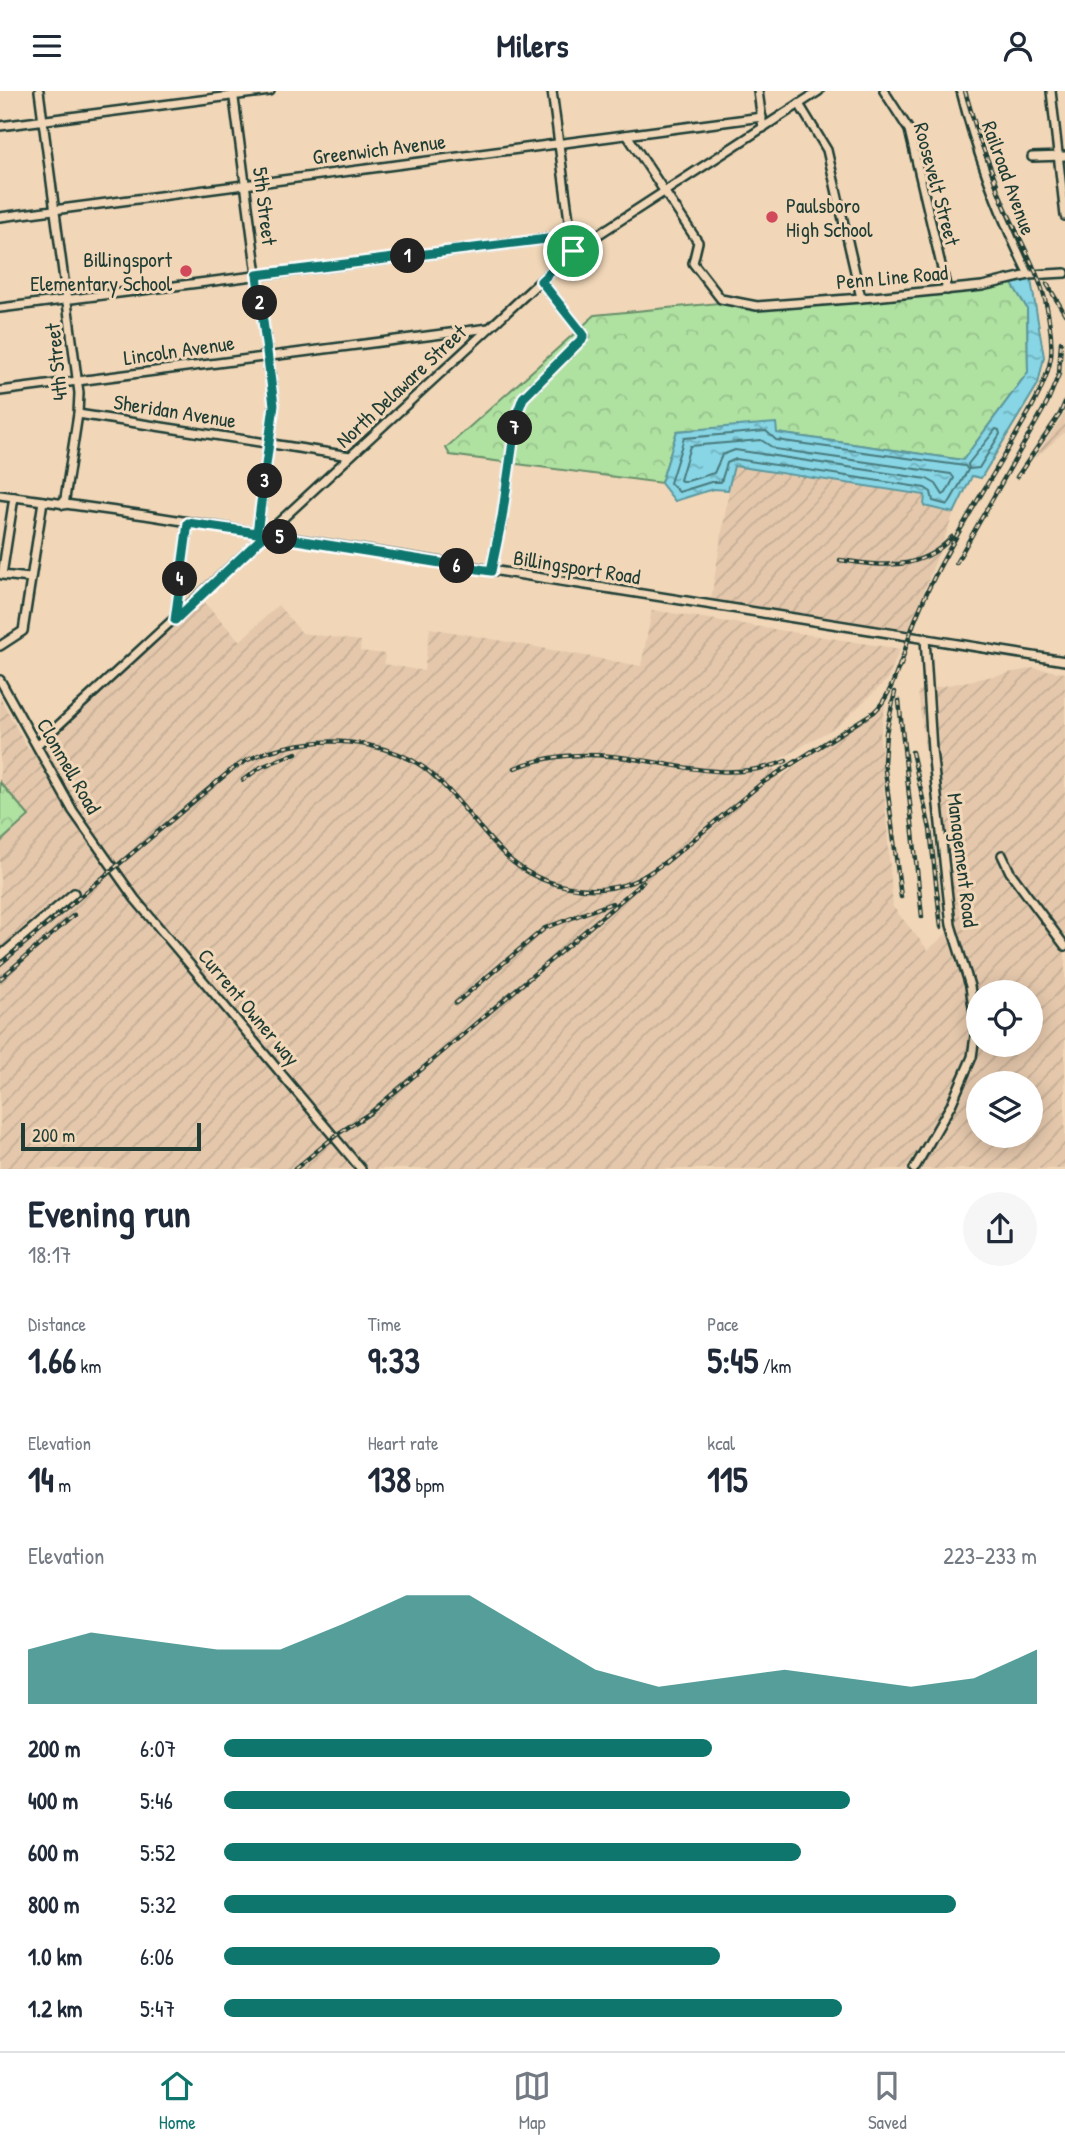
<!DOCTYPE html>
<meta charset="utf-8">
<style>
:root{--surface:#fff;--page:#f6f6f7;--text:#1f2937;--muted:#747a83;--line:#e0e1e3;--accent:#0f766e}
body{margin:0;font-family:"Patrick Hand",sans-serif;background:var(--page);color:var(--text);height:100vh;display:flex;flex-direction:column;font-size:26px;white-space:nowrap}
*{box-sizing:border-box;margin:0}
p{font-size:23px;color:var(--muted)}
.icon{flex:none;width:38px;height:38px;fill:none;stroke:currentColor;stroke-width:2;stroke-linecap:round;stroke-linejoin:round}
.map{position:relative;height:1078px;overflow:hidden}
.drawer{display:flex;flex-direction:column;background:var(--surface);flex:1}
.drawer>*{flex:none}
.fabs{position:absolute;left:966px;top:889px;display:grid;gap:14px}
.fabs a{display:grid;place-items:center;width:77px;height:77px;border-radius:50%;background:var(--surface);box-shadow:0 4px 18px #0003;font-size:35px}
.scale{position:absolute;left:21px;bottom:18px;width:180px;box-sizing:border-box;padding-left:7px;border:4px solid #1f3d34;border-top:0;font-size:19px;line-height:24px;white-space:nowrap;color:#1f3d34;-webkit-text-stroke:5px #f1d7b8;paint-order:stroke}
.pin{position:absolute;display:grid;place-items:center;width:60px;height:60px;color:#fff;margin:-30px;border:4px solid #fff;border-radius:50%;box-shadow:0 2px 7px #0007}
.km{position:absolute;width:35px;height:35px;margin:-18px;border-radius:50%;background:#222;color:#fff;font-size:19px;line-height:35px;text-align:center}
.round{display:grid;place-items:center;flex:none;width:74px;height:74px;border-radius:37px;background:var(--page)}
.headline{display:flex;align-items:center;justify-content:space-between;height:119px;padding:0 28px}
h1{font-size:38px;font-weight:700;line-height:52px}
.stats{display:grid;grid-template-columns:repeat(3,1fr);gap:10px;height:119px;padding:7px 28px}
.stats div{display:grid;align-content:center}
.stats b{font-size:35px;font-weight:700}
.stats small{font-size:19px;font-weight:400}
.stats p{font-size:19px}
.chart{height:196px;padding:14px 28px}
.chart p{display:flex;justify-content:space-between}
.chart svg{width:100%;height:126px;margin-top:7px;fill:var(--accent);opacity:.7}
ul{padding:0 28px;list-style:none;font-size:23px}
li{display:grid;grid-template-columns:112px 84px 1fr;align-items:center;height:52px}
li i{height:18px;border-radius:9px;background:var(--accent)}
header{display:flex;justify-content:space-between;align-items:center;height:91px;padding:0 28px;background:var(--surface);font-size:32px;font-weight:700}
.dock{display:flex;justify-content:space-around;align-items:center;height:98px;border-top:2px solid var(--line);background:var(--surface);font-size:19px;color:var(--muted)}
.dock a{display:grid;justify-items:center;gap:4px}
.dock .on{color:var(--accent)}
.map>svg:first-child{display:block}
.industrial{fill:url(#industrial-furrows);fill-rule:evenodd}
.forest{fill:url(#forest-crowns);stroke:#678f6a;stroke-width:2}
.water{fill:url(#water-ripples);stroke:#5d989e;stroke-width:2}
.lines{fill:none;stroke-linecap:round;stroke-linejoin:round}
.shore{stroke:#497a7b;stroke-width:2}
.minor-casing{stroke:#1f3d34;stroke-width:12}
.minor{stroke:#f1d7b8;stroke-width:7}
.rail-casing{stroke:#1f3d34;stroke-width:4.5}
.rail{stroke:#f1d7b8;stroke-width:2;stroke-dasharray:5;stroke-linecap:butt}
.route-casing{stroke:#fff;stroke-width:14}
.route{stroke:#0f766e;stroke-width:9}
.poi-dot{fill:#d1495b;stroke:#f1d7b8;stroke-width:2.5}
.labels{text-anchor:middle;dominant-baseline:central;stroke-width:6;stroke-linejoin:round;paint-order:stroke}
.street-label{font-size:21px;fill:#1f3d34;stroke:#f1d7b8}
.poi-label{font-size:21px;fill:#1f3d34;stroke:#f1d7b8;text-anchor:start}
</style>
<header><svg class="icon" aria-label="menu" viewBox="0 0 24 24"><path d="M4 6h16M4 12h16M4 18h16"/></svg>Milers<svg class="icon" aria-label="person" viewBox="0 0 24 24"><circle cx="12" cy="8" r="4"/><path d="M4 21q1-7 8-7t8 7"/></svg></header>
<div class="map">
<svg width="1065" height="1078" viewBox="0 0 1065 1078">
<defs>
<pattern id="industrial-furrows" width="10" height="10" patternUnits="userSpaceOnUse" patternTransform="scale(1.75)"><rect width="10" height="10" fill="#e5c8ac"/><path d="M-1 1l2-2M0 10L10 0M9 11l2-2" fill="none" stroke="#c4ad95"/></pattern>
<pattern id="forest-crowns" width="20" height="18" patternUnits="userSpaceOnUse" patternTransform="scale(1.75)"><rect width="20" height="18" fill="#afe1a1"/><path d="M2 6a3 3 0 1 1 6 0M12 15a3 3 0 1 1 6 0" fill="none" stroke="#96c28b"/></pattern>
<pattern id="water-ripples" width="26" height="14" patternUnits="userSpaceOnUse" patternTransform="scale(1.75)"><rect width="26" height="14" fill="#87d5e5"/><path d="M2 4q2-2 4 0t4 0M15 11q2-2 4 0t4 0" fill="none" stroke="#6eaeba"/></pattern>
</defs>
<rect width="100%" height="100%" fill="#f1d7b8"/>
<filter id="ink" filterUnits="userSpaceOnUse"><feTurbulence type="fractalNoise" baseFrequency=".0143" numOctaves="2"/><feDisplacementMap in="SourceGraphic" scale="14" xChannelSelector="R" yChannelSelector="G"/><feConvolveMatrix kernelMatrix="1 2 1 2 8 2 1 2 1" color-interpolation-filters="sRGB"/></filter>
<g filter="url(#ink)">
<g class="industrial">
<path d="M 1065,322 L 1065,341 L 1034,368 Z"/>
<path d="M 733,374 L 925,404 L 924,415 L 954,422 L 909,539 L 711,508 Z"/>
<path d="M 198,505 L 240,550 L 278,514 L 302,542 L 361,550 L 360,560 L 385,563 L 384,573 L 424,580 L 430,537 L 641,575 L 652,519 L 900,558 L 888,588 L 839,634 L 770,674 L 781,686 L 886,609 L 880,645 L 893,816 L 928,859 L 947,842 L 918,600 L 1034,577 L 1065,582 L 1065,1078 L 0,1078 L 0,751 L 29,725 L 0,691 L 0,606 L 28,658 L 35,656 ZM 978,901 L 1031,901 L 1031,954 L 978,954 ZM 978,992 L 1031,992 L 1031,1045 L 978,1045 Z"/>
</g>
<g class="forest">
<path d="M 1012,193 L 1027,217 L 1028,281 L 963,369 L 776,342 L 776,333 L 677,340 L 661,392 L 450,364 L 446,357 L 595,224 L 729,211 L 742,218 Z"/>
<path d="M 0,691 L 29,725 L 0,751 Z"/>
</g>
<path class="water" d="M 1031,189 L 1044,266 L 1038,293 L 981,387 L 972,385 L 954,422 L 924,415 L 925,404 L 734,375 L 728,399 L 713,398 L 675,410 L 661,392 L 677,340 L 776,332 L 777,342 L 963,369 L 1028,281 L 1027,217 L 1012,193 Z"/>
<g class="lines">
<g class="shore">
<path d="M 996,338 L 999,339 L 1000,343 L 979,377 L 969,378 L 968,373 Z"/>
<path d="M 766,340 L 776,349 L 965,375 L 968,379 L 948,414 L 933,410 L 931,401 L 925,397 L 736,368 L 727,372 L 721,391 L 711,391 L 679,401 L 670,392 L 684,347 Z"/>
<path d="M 761,349 L 775,358 L 951,383 L 954,387 L 946,402 L 943,404 L 936,393 L 927,388 L 735,359 L 722,364 L 714,382 L 684,391 L 680,389 L 690,355 Z"/>
</g>
<g class="minor-casing">
<g id="minor">
<path d="M 39,0 L 79,302 L 78,323 L 64,414"/>
<path d="M 233,0 L 274,314 L 257,442"/>
<path d="M 552,0 L 573,160"/>
<path d="M 758,0 L 763,37"/>
<path d="M 884,0 L 909,39 L 947,199"/>
<path d="M 961,0 C 977,64 1000,125 1029,184"/>
<path d="M 1051,0 L 1065,125"/>
<path d="M 799,13 L 827,59 L 861,207"/>
<path d="M 0,35 L 270,0"/>
<path d="M 627,44 L 698,151 L 693,172 L 721,208 L 757,215 L 874,206 L 982,195 L 1029,184 L 1065,182"/>
<path d="M 1032,66 L 1065,65"/>
<path d="M 0,126 L 762,26"/>
<path d="M 0,217 L 571,145"/>
<path d="M 0,300 L 489,237"/>
<path d="M 78,323 L 350,365"/>
<path d="M 0,404 L 145,424 L 1065,570"/>
<path d="M 14,406 L 2,484 L 30,487"/>
<path d="M 491,480 L 502,427 L 517,323 L 523,307 L 583,247 L 583,243 L 541,190"/>
<path d="M 175,528 L 188,432"/>
<path d="M 0,555 L 23,540 L 43,410"/>
<path d="M 0,589 L 73,720 L 135,808 L 361,1078"/>
<path d="M 37,654 L 573,160 L 819,0"/>
<path d="M 1002,764 L 1010,781 L 1065,855"/>
<path d="M 0,865 L 74,802"/>
<path d="M 914,1078 L 951,1014 L 972,966 L 976,938 L 970,895 L 951,834 L 932,659 L 925,547"/>
</g>
</g>
<use href="#minor" class="minor"/>
<g class="rail-casing">
<g id="rail">
<path d="M 965,0 L 978,44 L 997,93"/>
<path d="M 1047,193 L 1065,223"/>
<path d="M 1017,386 L 1060,323 L 1065,311"/>
<path d="M 840,469 C 882,475 920,481 952,446"/>
<path d="M 956,472 L 1047,312 L 1059,283 L 1061,251"/>
<path d="M 901,574 C 920,493 973,421 1013,349 C 1027,324 1046,296 1051,266 C 1052,255 1051,241 1049,229 C 1043,178 1008,134 993,85"/>
<path d="M 895,601 L 886,642 L 884,671 L 901,806"/>
<path d="M 899,610 L 922,826"/>
<path d="M 912,661 L 930,738 L 941,836"/>
<path d="M 515,677 C 545,665 578,662 610,665 C 672,670 724,694 786,670"/>
<path d="M 243,689 L 261,676 L 296,662"/>
<path d="M 665,772 L 762,692 L 874,621 C 890,606 895,585 903,565"/>
<path d="M 0,873 L 230,680 C 254,662 280,656 310,652 C 345,647 393,655 423,676 C 455,700 477,738 507,766 C 538,795 591,807 632,791 C 647,785 659,775 672,766"/>
<path d="M 0,888 L 74,824"/>
<path d="M 456,912 L 545,837 L 612,812"/>
<path d="M 295,1078 L 339,1042 L 370,1022 L 643,791"/>
</g>
</g>
<use href="#rail" class="rail"/>
</g>
</g>
<g class="lines" filter="url(#ink)">
<g class="route-casing">
<path id="route" d="M 571,145 L 573,160 L 541,190 L 583,243 L 583,247 L 523,307 L 517,323 L 502,427 L 491,480 L 265,444 L 175,529 L 188,432 L 257,442 L 274,314 L 257,184 Z"/>
</g>
<use href="#route" class="route"/>
</g>
<g class="poi-dot">
<circle cx="772" cy="126" r="7"/>
<circle cx="186" cy="180" r="7"/>
</g>
<g class="labels">
<g class="street-label">
<text transform="translate(379 58) rotate(-7)">Greenwich Avenue</text>
<text transform="translate(1009 87) rotate(70)">Railroad Avenue</text>
<text transform="translate(937 93) rotate(75)">Roosevelt Street</text>
<text transform="translate(265 115) rotate(83)">5th Street</text>
<text transform="translate(892 186) rotate(-5)">Penn Line Road</text>
<text transform="translate(179 259) rotate(-8)">Lincoln Avenue</text>
<text transform="translate(56 271) rotate(-96)">4th Street</text>
<text transform="translate(401 295) rotate(-43)">North Delaware Street</text>
<text transform="translate(175 320) rotate(9)">Sheridan Avenue</text>
<text transform="translate(577 476) rotate(9)">Billingsport Road</text>
<text transform="translate(69 675) rotate(60)">Clonmell Road</text>
<text transform="translate(963 769) rotate(83)">Management Road</text>
<text transform="translate(249 916) rotate(50)">Current Owner way</text>
</g>
<g class="poi-label">
<text x="786" y="114">Paulsboro<tspan x="786" dy="24">High School</tspan></text>
<text x="172" y="168" text-anchor="end">Billingsport<tspan x="172" dy="24">Elementary School</tspan></text>
</g>
</g>
</svg>
<div class="fabs">
<a><svg class="icon" aria-label="locate" viewBox="0 0 24 24"><circle cx="12" cy="12" r="6"/><path d="M12 2v4M12 18v4M2 12h4M18 12h4"/></svg></a>
<a><svg class="icon" aria-label="layers" viewBox="0 0 24 24"><path d="M12 4l9 5-9 5-9-5zM3 14l9 5 9-5"/></svg></a>
</div>
<div class="scale">200 m</div>
<div class="pin" style="left:573px;top:160px;background:#1e9e55"><svg class="icon" aria-label="arrive" viewBox="0 0 24 24"><path d="M6 21V4h12l-3 4 3 4H6"/></svg></div>
<b class="km" style="left:408px;top:165px">1</b>
<b class="km" style="left:260px;top:212px">2</b>
<b class="km" style="left:265px;top:390px">3</b>
<b class="km" style="left:180px;top:488px">4</b>
<b class="km" style="left:280px;top:446px">5</b>
<b class="km" style="left:457px;top:475px">6</b>
<b class="km" style="left:515px;top:337px">7</b>
</div>
<section class="drawer">
<div class="headline"><div><h1>Evening run</h1><p>18:17</p></div><a class="round"><svg class="icon" aria-label="share" viewBox="0 0 24 24"><path d="M12 15V3M7 8l5-5 5 5M5 13v7h14v-7"/></svg></a></div>
<div class="stats">
<div><p>Distance</p><b>1.66<small> km</small></b></div>
<div><p>Time</p><b>9:33</b></div>
<div><p>Pace</p><b>5:45<small> /km</small></b></div>
</div>
<div class="stats">
<div><p>Elevation</p><b>14<small> m</small></b></div>
<div><p>Heart rate</p><b>138<small> bpm</small></b></div>
<div><p>kcal</p><b>115</b></div>
</div>
<div class="chart"><p><span>Elevation</span>223–233 m</p>
<svg viewBox="0 0 160 44" preserveAspectRatio="none"><path d="M0 44V25L10 19L20 22L30 25L40 25L50 16L60 6L70 6L80 19L90 32L100 38L110 35L120 32L130 35L140 38L150 35L160 25V44z"/></svg>
</div>
<ul>
<li><b>200 m</b>6:07<i style="width:60%"></i></li>
<li><b>400 m</b>5:46<i style="width:77%"></i></li>
<li><b>600 m</b>5:52<i style="width:71%"></i></li>
<li><b>800 m</b>5:32<i style="width:90%"></i></li>
<li><b>1.0 km</b>6:06<i style="width:61%"></i></li>
<li><b>1.2 km</b>5:47<i style="width:76%"></i></li>
</ul>
</section>
<nav class="dock">
<a class="on"><svg class="icon" aria-label="home" viewBox="0 0 24 24"><path d="M3 11l9-7 9 7M6 9v11h12V9"/></svg>Home</a>
<a><svg class="icon" aria-label="map" viewBox="0 0 24 24"><path d="M3 6l6-2 6 2 6-2v14l-6 2-6-2-6 2zM9 4v14M15 6v14"/></svg>Map</a>
<a><svg class="icon" aria-label="saved" viewBox="0 0 24 24"><path d="M7 4h10v16l-5-4-5 4z"/></svg>Saved</a>
</nav>
